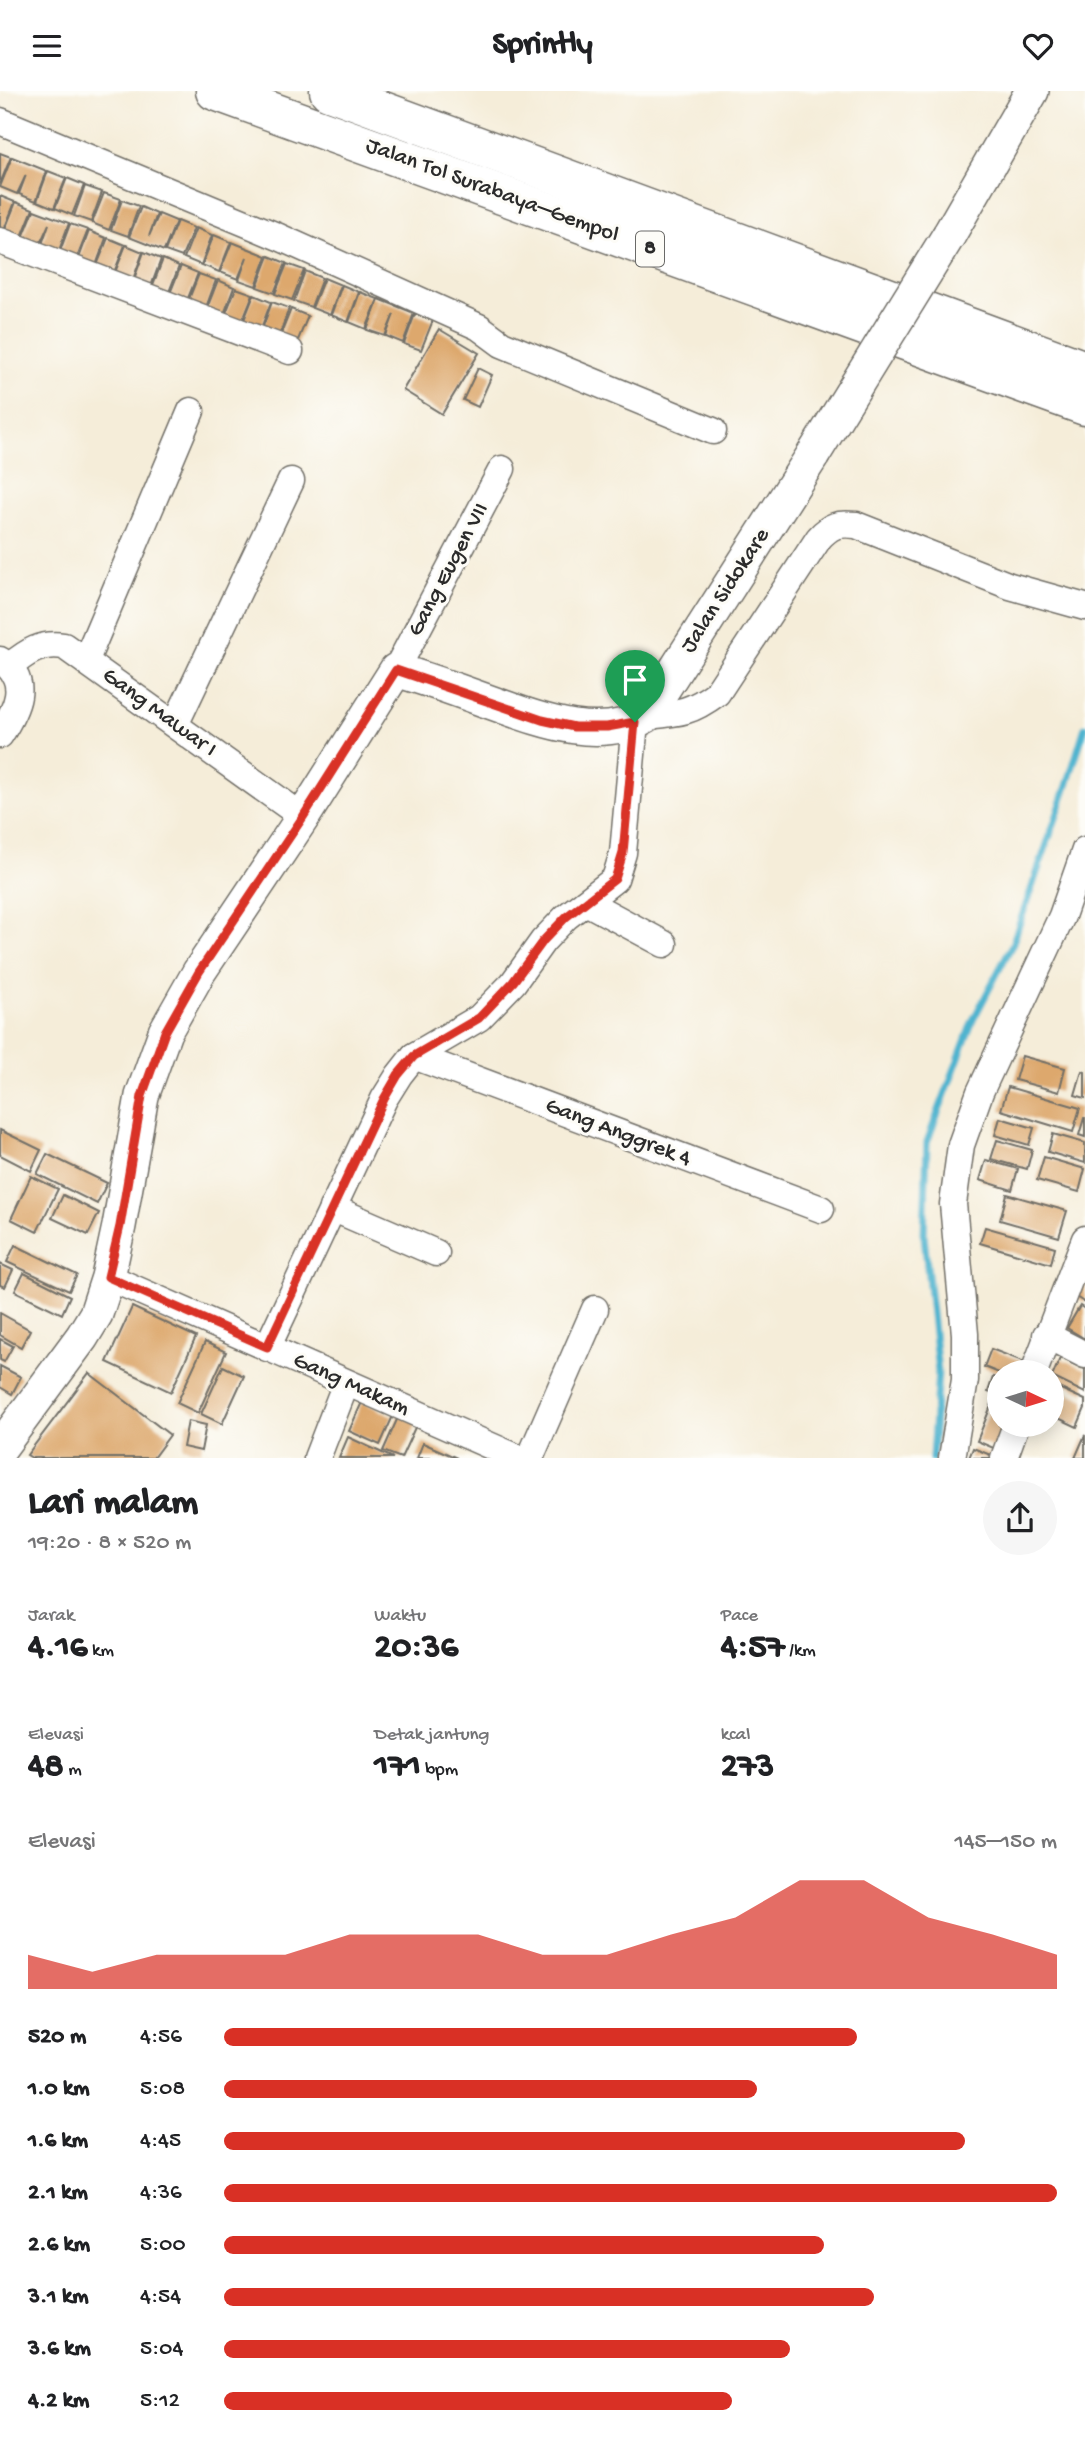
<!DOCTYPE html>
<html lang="id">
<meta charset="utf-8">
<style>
:root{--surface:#fff;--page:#f6f6f6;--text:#202124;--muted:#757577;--accent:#d93025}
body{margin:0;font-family:"Gochi Hand",sans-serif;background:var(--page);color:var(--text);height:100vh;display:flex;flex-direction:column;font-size:26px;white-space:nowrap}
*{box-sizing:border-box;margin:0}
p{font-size:23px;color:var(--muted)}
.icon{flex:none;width:38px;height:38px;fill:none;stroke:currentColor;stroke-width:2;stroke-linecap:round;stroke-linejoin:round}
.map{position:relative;height:1367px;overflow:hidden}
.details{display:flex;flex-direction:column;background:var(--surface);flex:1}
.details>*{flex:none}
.needle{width:46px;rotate:94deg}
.tools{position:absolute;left:987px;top:1269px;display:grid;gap:14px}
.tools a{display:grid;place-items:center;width:77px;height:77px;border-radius:50%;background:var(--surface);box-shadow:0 4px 18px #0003;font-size:35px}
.pin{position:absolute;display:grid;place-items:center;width:60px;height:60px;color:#fff;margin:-72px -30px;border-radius:50% 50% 50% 0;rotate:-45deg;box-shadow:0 0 7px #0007}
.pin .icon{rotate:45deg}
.round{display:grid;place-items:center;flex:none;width:74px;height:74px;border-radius:37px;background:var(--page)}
.head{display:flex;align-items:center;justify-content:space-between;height:119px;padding:0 28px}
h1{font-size:38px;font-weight:700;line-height:52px}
.figures{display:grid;grid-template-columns:repeat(3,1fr);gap:10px;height:119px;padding:7px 28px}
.figures div{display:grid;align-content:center}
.figures b{font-size:35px;font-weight:700}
.figures small{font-size:19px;font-weight:400}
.figures p{font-size:19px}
.chart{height:196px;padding:14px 28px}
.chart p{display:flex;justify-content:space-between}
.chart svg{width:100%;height:126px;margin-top:7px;fill:var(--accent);opacity:.7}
ul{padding:0 28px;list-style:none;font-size:23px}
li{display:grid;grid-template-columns:112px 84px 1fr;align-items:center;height:52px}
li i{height:18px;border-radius:9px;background:var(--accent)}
header{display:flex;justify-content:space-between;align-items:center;height:91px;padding:0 28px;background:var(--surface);font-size:32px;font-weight:700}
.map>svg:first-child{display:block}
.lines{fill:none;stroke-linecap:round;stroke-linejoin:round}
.stream{stroke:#50b4cf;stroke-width:7}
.building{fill:#dda86d}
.minor-casing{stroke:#726f68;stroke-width:29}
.tertiary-casing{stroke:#726f68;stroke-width:36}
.motorway-casing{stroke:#726f68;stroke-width:41}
.minor{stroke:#fff;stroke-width:26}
.tertiary{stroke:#fff;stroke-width:33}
.motorway{stroke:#fff;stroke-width:38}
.tertiary-bridge-casing{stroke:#726f68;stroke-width:36;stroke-linecap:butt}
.tertiary-bridge{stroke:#fff;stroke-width:33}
.route-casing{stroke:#fff;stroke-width:14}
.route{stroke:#d93025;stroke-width:9}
.labels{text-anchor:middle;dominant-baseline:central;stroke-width:6;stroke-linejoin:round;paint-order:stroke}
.shield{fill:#fdfcf7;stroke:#6a6a68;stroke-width:2}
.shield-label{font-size:21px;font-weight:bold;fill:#2b2b2b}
.street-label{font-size:23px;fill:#2b2b2b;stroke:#fdfcf7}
</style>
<header><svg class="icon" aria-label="menu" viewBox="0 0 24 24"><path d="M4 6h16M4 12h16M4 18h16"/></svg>Sprintly<svg class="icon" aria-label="heart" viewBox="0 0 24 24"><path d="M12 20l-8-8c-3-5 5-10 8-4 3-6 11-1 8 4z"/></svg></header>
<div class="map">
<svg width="1085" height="1367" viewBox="0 0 1085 1367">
<rect width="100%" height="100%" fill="#fdfcf7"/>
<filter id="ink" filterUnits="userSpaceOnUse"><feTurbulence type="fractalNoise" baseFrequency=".0143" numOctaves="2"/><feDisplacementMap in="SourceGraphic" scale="14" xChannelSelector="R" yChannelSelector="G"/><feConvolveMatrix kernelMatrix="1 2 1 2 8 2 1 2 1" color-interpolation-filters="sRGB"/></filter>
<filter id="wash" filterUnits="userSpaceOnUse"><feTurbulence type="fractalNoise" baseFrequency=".00686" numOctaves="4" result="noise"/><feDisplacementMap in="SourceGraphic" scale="28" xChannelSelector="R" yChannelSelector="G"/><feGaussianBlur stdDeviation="1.57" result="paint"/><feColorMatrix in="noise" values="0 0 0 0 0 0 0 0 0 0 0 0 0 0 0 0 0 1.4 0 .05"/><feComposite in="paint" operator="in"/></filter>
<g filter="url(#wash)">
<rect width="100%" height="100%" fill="#f5edd9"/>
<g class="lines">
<path class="stream" d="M 932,1367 L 938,1281 L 924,1145 L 927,1051 L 973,929 L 1012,854 L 1066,698 L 1085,636"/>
</g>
<g id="blocks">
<g class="building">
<path d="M 0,62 L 11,66 L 0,93 Z"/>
<path d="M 12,66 L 47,80 L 36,110 L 19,103 L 26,84 L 17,103 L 0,96 Z"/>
<path d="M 48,80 L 66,87 L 54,117 L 37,110 Z"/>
<path d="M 67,87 L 84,94 L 72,124 L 55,117 Z"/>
<path d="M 85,95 L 102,101 L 91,131 L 74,125 Z"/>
<path d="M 104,102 L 121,108 L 109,139 L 92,132 Z"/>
<path d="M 0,105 L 15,111 L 3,141 L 0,140 Z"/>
<path d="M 122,109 L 139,115 L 128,145 L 111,139 Z"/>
<path d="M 16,111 L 33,118 L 21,148 L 4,141 Z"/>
<path d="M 141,116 L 157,123 L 149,145 L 159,123 L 176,130 L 164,160 L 129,146 Z"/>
<path d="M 34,119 L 69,132 L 58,162 L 41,156 L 49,133 L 39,155 L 22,149 Z"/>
<path d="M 177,130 L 194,137 L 182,166 L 165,160 Z"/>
<path d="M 70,133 L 88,139 L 76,169 L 59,163 Z"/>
<path d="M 196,137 L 212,144 L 201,174 L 184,167 Z"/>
<path d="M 89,140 L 106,147 L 95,177 L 78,170 Z"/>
<path d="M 214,144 L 231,151 L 219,181 L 202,174 Z"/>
<path d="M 108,147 L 125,154 L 113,184 L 96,177 Z"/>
<path d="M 232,151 L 267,165 L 256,195 L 239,189 L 247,166 L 238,188 L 220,181 Z"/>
<path d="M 126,154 L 143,161 L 132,191 L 114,184 Z"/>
<path d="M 144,161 L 161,168 L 150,198 L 133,191 Z"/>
<path d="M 269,165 L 286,172 L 274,202 L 257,196 Z"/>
<path d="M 163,168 L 179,175 L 167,206 L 151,199 Z"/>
<path d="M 287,173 L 304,179 L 292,209 L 275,203 Z"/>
<path d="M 181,175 L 198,182 L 186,212 L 169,205 Z"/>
<path d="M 305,180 L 322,187 L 311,216 L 294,210 Z"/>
<path d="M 199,183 L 216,189 L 205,219 L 187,213 Z"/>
<path d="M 324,187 L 341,194 L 330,224 L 312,217 Z"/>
<path d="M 218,189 L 234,196 L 223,226 L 206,220 Z"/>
<path d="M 342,194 L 359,201 L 348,231 L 331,224 Z"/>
<path d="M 236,197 L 253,203 L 241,233 L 224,227 Z"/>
<path d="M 360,201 L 378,208 L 366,238 L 349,231 Z"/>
<path d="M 254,204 L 271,211 L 260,240 L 242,234 Z"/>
<path d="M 379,208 L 414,222 L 403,252 L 386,245 L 394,223 L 385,245 L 367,239 Z"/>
<path d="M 272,211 L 289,217 L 278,248 L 261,241 Z"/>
<path d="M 291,218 L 308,225 L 296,254 L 279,248 Z"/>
<path d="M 415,223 L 433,229 L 421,259 L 404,253 Z"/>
<path d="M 439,238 L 479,262 L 442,323 L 403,299 Z"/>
<path d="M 478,277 L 492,284 L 478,316 L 463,309 Z"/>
<path d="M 1022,965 L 1065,977 L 1059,1001 L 1015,989 Z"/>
<path d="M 1082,980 L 1085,981 L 1085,1007 L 1075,1004 Z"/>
<path d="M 1008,996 L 1080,1017 L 1073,1041 L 1001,1019 Z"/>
<path d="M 1000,1027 L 1034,1037 L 1029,1054 L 995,1044 Z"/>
<path d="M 1084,1027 L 1085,1027 L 1085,1046 L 1079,1044 Z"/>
<path d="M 0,1039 L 41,1059 L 31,1080 L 0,1064 Z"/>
<path d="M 1053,1043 L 1085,1052 L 1085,1072 L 1048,1061 Z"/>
<path d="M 997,1049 L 1032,1059 L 1027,1078 L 991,1068 Z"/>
<path d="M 47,1063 L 107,1092 L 97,1113 L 37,1083 Z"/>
<path d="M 1044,1066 L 1085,1078 L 1079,1101 L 1037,1089 Z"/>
<path d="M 986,1069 L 1018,1078 L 1012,1099 L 980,1089 Z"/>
<path d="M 31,1085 L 58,1098 L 37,1141 L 11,1128 Z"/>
<path d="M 1007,1103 L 1067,1120 L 1059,1146 L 1000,1129 Z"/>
<path d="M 63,1104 L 99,1122 L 88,1144 L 52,1127 Z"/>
<path d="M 985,1136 L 1055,1156 L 1051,1173 L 980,1152 Z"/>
<path d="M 15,1154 L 77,1184 L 69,1200 L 7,1171 Z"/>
<path d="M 0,1173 L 13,1179 L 5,1196 L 0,1194 Z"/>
<path d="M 24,1182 L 70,1205 L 62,1223 L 15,1200 Z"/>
<path d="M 1085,1184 L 1085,1212 L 1073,1204 Z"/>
<path d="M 1080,1215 L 1085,1218 L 1085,1248 L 1067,1237 Z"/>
<path d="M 132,1216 L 196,1246 L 171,1301 L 107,1271 Z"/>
<path d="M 0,1222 L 30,1239 L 21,1256 L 0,1244 Z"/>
<path d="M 0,1248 L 13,1255 L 4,1271 L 0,1269 Z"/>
<path d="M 205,1251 L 226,1261 L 198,1322 L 177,1312 Z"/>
<path d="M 991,1258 L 1030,1273 L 1027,1281 L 999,1282 L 984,1276 Z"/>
<path d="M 1060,1267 L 1085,1278 L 1085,1302 L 1052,1286 Z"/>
<path d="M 0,1275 L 21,1286 L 12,1303 L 0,1296 Z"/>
<path d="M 223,1275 L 244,1285 L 222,1333 L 201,1323 Z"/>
<path d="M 89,1282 L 170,1344 L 153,1367 L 32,1367 L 27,1364 Z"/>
<path d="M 993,1286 L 999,1288 L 999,1306 L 988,1301 Z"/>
<path d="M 1052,1294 L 1085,1309 L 1085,1317 L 1077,1336 L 1052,1324 Z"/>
<path d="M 993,1310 L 999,1313 L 999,1334 L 1008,1334 L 998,1359 L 977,1350 Z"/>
<path d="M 362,1311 L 393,1325 L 380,1354 L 349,1340 Z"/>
<path d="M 399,1324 L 417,1332 L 401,1367 L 383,1360 Z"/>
<path d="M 188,1330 L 206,1334 L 201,1360 L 183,1356 Z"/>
<path d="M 1085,1344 L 1085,1367 L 1075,1367 Z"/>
<path d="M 348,1346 L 393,1367 L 339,1367 Z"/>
<path d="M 423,1352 L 457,1367 L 417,1367 Z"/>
<path d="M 973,1357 L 998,1367 L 969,1367 Z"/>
</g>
</g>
</g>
<g filter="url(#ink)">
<use href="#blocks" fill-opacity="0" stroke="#726f68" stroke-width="2"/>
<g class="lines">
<g class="minor-casing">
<g id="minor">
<path d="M 0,30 L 279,146 L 479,236 L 502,253 L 713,340"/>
<path d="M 0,150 L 290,260"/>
<path d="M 0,569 C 32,590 16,619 0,644"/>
<path d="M 86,569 L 191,320"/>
<path d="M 10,575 C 27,561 42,551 64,555 L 303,726"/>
<path d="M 396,579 L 502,378"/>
<path d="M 646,625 C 679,622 690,622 717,602 L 819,447 C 831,434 838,432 856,434 L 1010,495 L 1085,516"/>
<path d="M 175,634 L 291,390"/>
<path d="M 586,811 L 664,853"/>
<path d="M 414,965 L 821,1118"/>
<path d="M 332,1117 L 436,1162"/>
<path d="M 108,1186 L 518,1367"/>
<path d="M 1046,1244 L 1085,1264"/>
<path d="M 267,1257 L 384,1008 L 399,984 L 414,965 L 479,927 L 513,892 L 543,850 L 566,826 L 615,788 L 623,762 L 635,631"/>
<path d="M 1034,1281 L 1085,1148"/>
<path d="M 317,1367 L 346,1292"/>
<path d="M 530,1367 L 595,1218"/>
<path d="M 952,1367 L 965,1289 L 965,1243 L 953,1113 L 961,1054 L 980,1001 L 1062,825 L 1085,759"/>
<path d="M 1004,1367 L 1016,1334"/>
</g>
</g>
<g class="tertiary-casing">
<g id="tertiary">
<path d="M 949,144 L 1032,0"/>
<path d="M 0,1357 L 82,1246 L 96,1223 L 108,1186 L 119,1135 L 142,1005 L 165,941 L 199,881 L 303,726 L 396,579 C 426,588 454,598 484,609 C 533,626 596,654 646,625 L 813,364"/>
</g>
</g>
<g class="motorway-casing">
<g id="motorway">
<path d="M 215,0 L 1085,315"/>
<path d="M 329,0 L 1085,279"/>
</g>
</g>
<use href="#minor" class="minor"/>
<use href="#tertiary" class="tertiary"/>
<use href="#motorway" class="motorway"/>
<g class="tertiary-bridge-casing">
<path id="tertiary-bridge" d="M 813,364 L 949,144"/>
</g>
<use href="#tertiary-bridge" class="tertiary-bridge"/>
</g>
</g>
<g class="lines" filter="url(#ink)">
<g class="route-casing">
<path id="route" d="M 396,579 L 542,629 L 574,636 L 607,636 L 635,631 L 623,762 L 615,788 L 566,826 L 543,850 L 513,891 L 479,927 L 414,965 L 398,984 L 384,1008 L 267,1256 L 108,1186 L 120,1135 L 142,1005 L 165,941 L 199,881 L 303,726 Z"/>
</g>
<use href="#route" class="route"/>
</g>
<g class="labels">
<rect class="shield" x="636" y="140.5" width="28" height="35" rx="5"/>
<g class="shield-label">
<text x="650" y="158">8</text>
</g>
<g class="street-label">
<text transform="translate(492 100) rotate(20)">Jalan Tol Surabaya–Gempol</text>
<text transform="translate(449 479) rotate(-62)">Gang Eugen VII</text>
<text transform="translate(726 500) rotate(-57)">Jalan Sidokare</text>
<text transform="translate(159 622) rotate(36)">Gang Mawar I</text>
<text transform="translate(618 1042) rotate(21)">Gang Anggrek 4</text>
<text transform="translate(351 1294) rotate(24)">Gang Makam</text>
</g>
</g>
</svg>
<div class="tools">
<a><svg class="needle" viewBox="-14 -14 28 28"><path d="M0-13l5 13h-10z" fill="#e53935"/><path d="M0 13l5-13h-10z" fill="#757577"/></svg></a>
</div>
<div class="pin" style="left:635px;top:631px;background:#1e9e55"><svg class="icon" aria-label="arrive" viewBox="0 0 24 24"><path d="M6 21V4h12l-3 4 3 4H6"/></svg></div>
</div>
<section class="details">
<div class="head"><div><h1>Lari malam</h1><p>19:20 · 8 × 520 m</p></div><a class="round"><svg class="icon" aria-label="share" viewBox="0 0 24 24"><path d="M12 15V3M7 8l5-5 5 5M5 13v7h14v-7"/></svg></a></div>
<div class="figures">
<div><p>Jarak</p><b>4.16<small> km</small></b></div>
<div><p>Waktu</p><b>20:36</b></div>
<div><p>Pace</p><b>4:57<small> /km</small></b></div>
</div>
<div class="figures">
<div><p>Elevasi</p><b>48<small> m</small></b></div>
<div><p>Detak jantung</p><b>171<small> bpm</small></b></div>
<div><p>kcal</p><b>273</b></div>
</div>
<div class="chart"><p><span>Elevasi</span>145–150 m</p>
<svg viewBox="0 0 160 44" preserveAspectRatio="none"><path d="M0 44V32L10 38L20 32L30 32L40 32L50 25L60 25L70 25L80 32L90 32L100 25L110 19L120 6L130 6L140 19L150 25L160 32V44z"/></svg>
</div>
<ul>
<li><b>520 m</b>4:56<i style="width:76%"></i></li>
<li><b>1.0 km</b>5:08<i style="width:64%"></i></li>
<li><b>1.6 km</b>4:45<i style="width:89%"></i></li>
<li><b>2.1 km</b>4:36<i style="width:100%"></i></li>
<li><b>2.6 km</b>5:00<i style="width:72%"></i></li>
<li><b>3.1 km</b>4:54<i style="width:78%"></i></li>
<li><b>3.6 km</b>5:04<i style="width:68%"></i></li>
<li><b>4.2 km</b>5:12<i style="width:61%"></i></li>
</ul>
</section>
